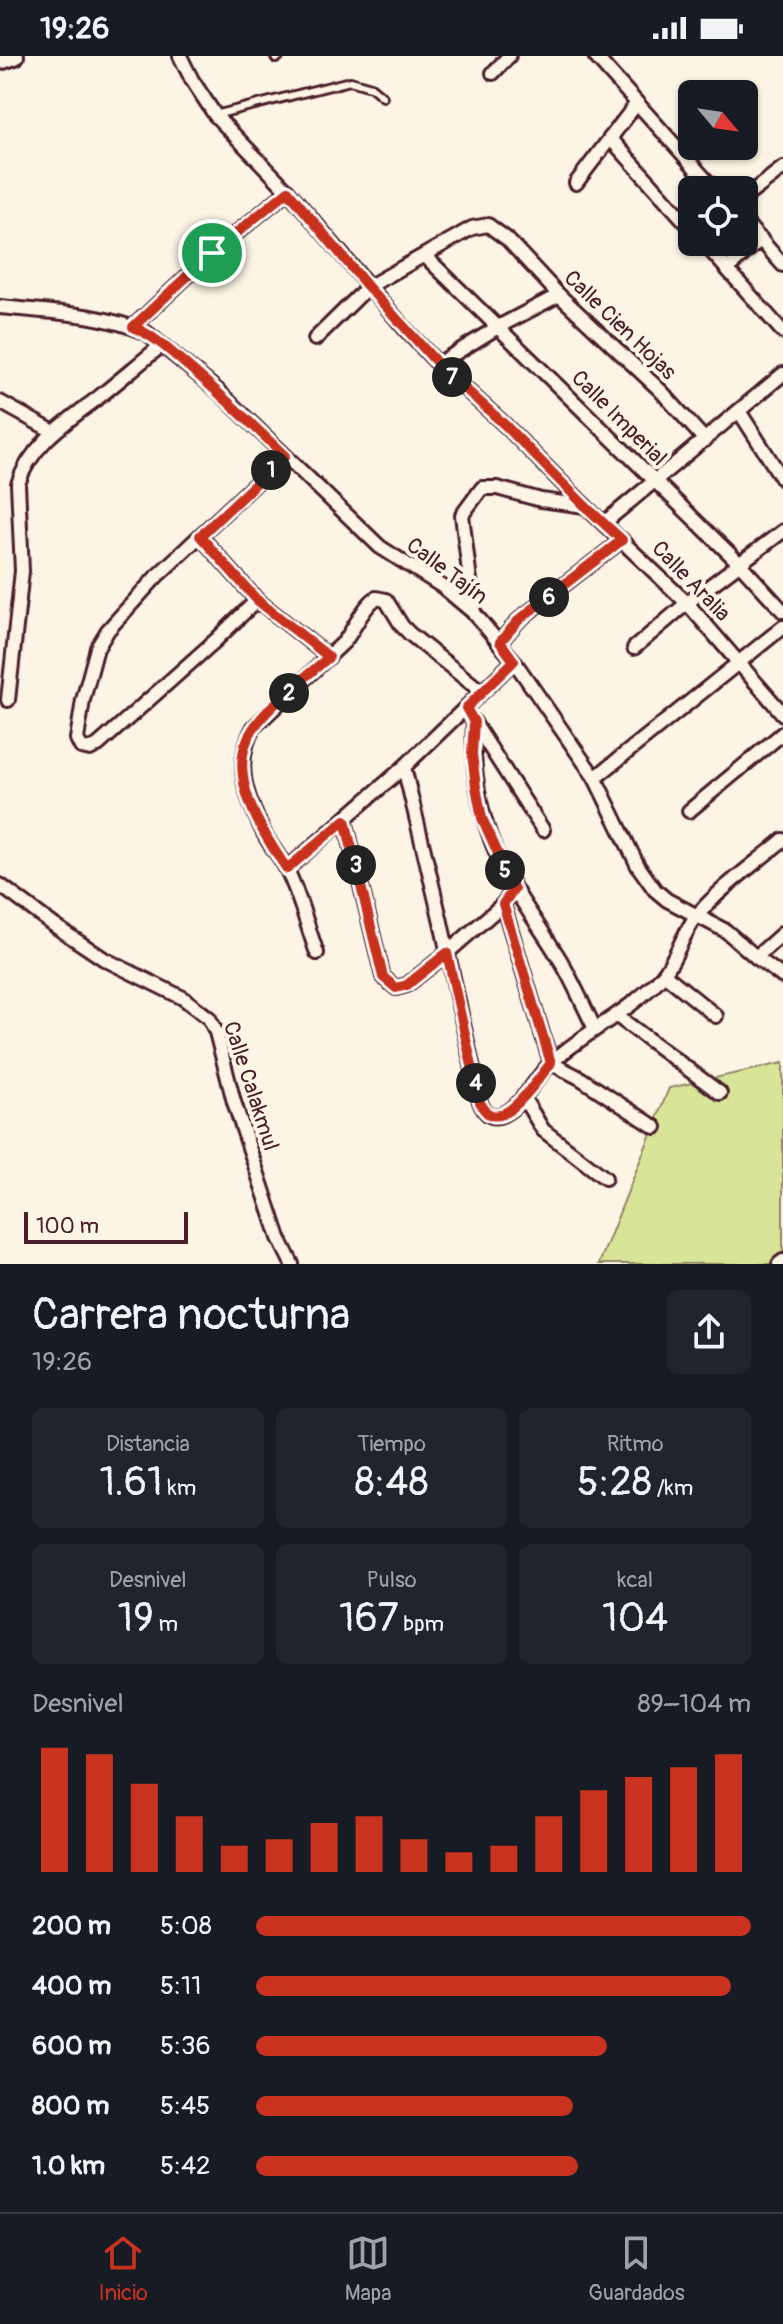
<!DOCTYPE html>
<html lang="es">
<meta charset="utf-8">
<style>
:root{--surface:#171b24;--page:#20242c;--text:#f1f3f6;--muted:#9ea1a6;--line:#363941;--accent:#c8321e}
body{margin:0;font-family:Pangolin,sans-serif;background:var(--page);color:var(--text);height:100vh;display:flex;flex-direction:column;font-size:30px;white-space:nowrap}
*{box-sizing:border-box;margin:0}
p{font-size:26px;color:var(--muted)}
.icon{flex:none;width:44px;height:44px;fill:none;stroke:currentColor;stroke-width:2;stroke-linecap:round;stroke-linejoin:round}
.map{position:relative;height:1208px;overflow:hidden}
.drawer{display:flex;flex-direction:column;background:var(--surface);flex:1}
.drawer>*{flex:none}
.needle{width:52px;rotate:119deg}
.fabs{position:absolute;left:678px;top:24px;display:grid;gap:16px}
.fabs a{display:grid;place-items:center;width:80px;height:80px;border-radius:12px;background:var(--surface);box-shadow:0 2px 6px #0004;font-size:40px}
.scale{position:absolute;left:24px;bottom:20px;width:164px;box-sizing:border-box;padding-left:8px;border:4px solid #4a1f2b;border-top:0;font-size:22px;line-height:28px;white-space:nowrap;color:#4a1f2b;-webkit-text-stroke:6px #fcf5e5;paint-order:stroke}
.pin{position:absolute;display:grid;place-items:center;width:68px;height:68px;color:#fff;margin:-34px;border:4px solid #fff;border-radius:50%;box-shadow:0 2px 8px #0007}
.km{position:absolute;width:40px;height:40px;margin:-20px;border-radius:50%;background:#222;color:#fff;font-size:22px;line-height:40px;text-align:center}
.round{display:grid;place-items:center;flex:none;width:84px;height:84px;border-radius:12px;background:var(--page)}
.head{display:flex;align-items:center;justify-content:space-between;height:136px;padding:0 32px}
h1{font-size:44px;font-weight:600;line-height:60px}
.figures{display:grid;grid-template-columns:repeat(3,1fr);gap:12px;height:136px;padding:8px 32px}
.figures div{display:grid;align-content:center;border-radius:12px;background:var(--page);text-align:center}
.figures b{font-size:40px;font-weight:600}
.figures small{font-size:22px;font-weight:400}
.figures p{font-size:22px}
.chart{height:224px;padding:16px 32px}
.chart p{display:flex;justify-content:space-between}
.chart svg{width:100%;height:144px;margin-top:8px;stroke:var(--accent);stroke-width:6}
ul{padding:0 32px;list-style:none;font-size:26px}
li{display:grid;grid-template-columns:128px 96px 1fr;align-items:center;height:60px}
li i{height:20px;border-radius:10px;background:var(--accent)}
.status{display:flex;justify-content:space-between;align-items:center;height:56px;padding:0 40px;background:var(--surface);direction:ltr}
.status svg{height:22px;fill:currentColor}
.dock{display:flex;justify-content:space-around;align-items:center;height:112px;border-top:2px solid var(--line);background:var(--surface);font-size:22px;color:var(--muted)}
.dock a{display:grid;justify-items:center;gap:4px}
.dock .on{color:var(--accent)}
.map>svg:first-child{display:block}
.green{fill:#d8e598;stroke:#918262;stroke-width:2}
.lines{fill:none;stroke-linecap:round;stroke-linejoin:round}
.lane-casing{stroke:#4a1f2b;stroke-width:12}
.street-casing{stroke:#4a1f2b;stroke-width:18}
.secondary-casing{stroke:#4a1f2b;stroke-width:22}
.lane{stroke:#fcf5e5;stroke-width:6}
.street{stroke:#fcf5e5;stroke-width:12}
.secondary{stroke:#fcf5e5;stroke-width:16}
.route-casing{stroke:#fff;stroke-width:16}
.route{stroke:#c8321e;stroke-width:10}
.labels{text-anchor:middle;dominant-baseline:central;stroke-width:8;stroke-linejoin:round;paint-order:stroke}
.street-label{font-size:22px;fill:#4a1f2b;stroke:#fcf5e5}
</style>
<div class="status"><b>19:26</b><svg viewBox="0 0 49 12"><path d="M0 12V9h3v3zM5 12V6h3v6zM10 12V3h3v9zM15 12V0h3v12zM26 1h20v11H26zM47 4h2v5h-2z"/></svg></div>
<div class="map">
<svg width="783" height="1208" viewBox="0 0 783 1208">
<rect width="100%" height="100%" fill="#fcf5e5"/>
<filter id="ink" filterUnits="userSpaceOnUse"><feTurbulence type="fractalNoise" baseFrequency=".0125" numOctaves="2"/><feDisplacementMap in="SourceGraphic" scale="16" xChannelSelector="R" yChannelSelector="G"/><feConvolveMatrix kernelMatrix="1 2 1 2 8 2 1 2 1" color-interpolation-filters="sRGB"/></filter>
<g filter="url(#ink)">
<path class="green" d="M 783,1007 L 783,1208 L 599,1208 L 669,1032 Z"/>
<g class="lines">
<g class="lane-casing">
<g id="lane">
<path d="M 274,0 L 276,3 L 280,0"/>
<path d="M 215,59 L 350,25 L 371,31 L 383,41"/>
</g>
</g>
<g class="street-casing">
<g id="street">
<path d="M 180,0 L 192,24 L 215,59 L 288,135 L 406,274 L 438,308 L 505,369 L 585,450 L 687,547 L 783,658"/>
<path d="M 595,0 L 715,134"/>
<path d="M 493,17 L 509,0"/>
<path d="M 610,82 L 692,173"/>
<path d="M 576,127 L 637,47"/>
<path d="M 744,142 L 783,112"/>
<path d="M 744,165 L 783,209"/>
<path d="M 703,186 L 783,276"/>
<path d="M 425,200 L 740,508 L 783,555"/>
<path d="M 727,213 L 761,183"/>
<path d="M 0,251 C 49,256 101,257 147,277 L 218,335 L 380,491 L 443,531 L 474,557 L 514,605 L 595,722 L 638,810 L 655,834 L 667,844 L 726,875 L 756,901 L 783,921"/>
<path d="M 133,271 L 212,197 L 288,135"/>
<path d="M 315,283 L 368,231 L 472,172 L 488,169 L 507,183 L 559,239 L 661,335 L 705,384"/>
<path d="M 438,308 L 498,271 L 559,239"/>
<path d="M 0,346 L 54,376"/>
<path d="M 739,355 L 783,424"/>
<path d="M 604,467 L 783,318"/>
<path d="M 200,480 L 257,544 L 329,601"/>
<path d="M 257,544 L 216,584 L 98,689 L 90,693 L 81,691 L 77,683 L 83,644 L 97,592 L 108,574 L 156,521 L 285,400"/>
<path d="M 474,557 L 462,459 L 482,432 L 497,432 L 541,444 L 585,450"/>
<path d="M 500,586 L 518,565 L 530,555 L 622,484"/>
<path d="M 634,592 L 687,547 L 783,475"/>
<path d="M 8,644 L 22,515 L 18,428 C 30,389 68,365 99,341 C 120,324 141,306 162,289"/>
<path d="M 473,665 L 543,774"/>
<path d="M 474,666 C 471,727 484,783 516,835 C 531,860 548,883 562,907 C 574,928 584,951 595,973"/>
<path d="M 404,711 L 441,866 L 480,1046 C 484,1056 490,1064 502,1059 C 524,1049 535,1021 552,1006 C 587,974 632,955 663,919 C 678,900 684,873 700,856 C 724,829 756,807 783,784"/>
<path d="M 595,722 L 783,571"/>
<path d="M 689,755 L 783,677"/>
<path d="M 345,764 L 383,921 L 396,932 L 407,929 L 447,897 L 503,848 L 514,833"/>
<path d="M 287,813 L 404,711 L 514,605"/>
<path d="M 0,829 L 55,870 L 104,903 L 183,942 L 209,962 L 216,976 L 234,1046 L 279,1182 L 292,1208"/>
<path d="M 503,848 L 551,1007 L 580,1022 L 655,1071"/>
<path d="M 317,897 C 307,870 300,840 287,814 C 281,801 270,790 264,777 C 246,741 233,707 254,671 L 344,586 C 355,572 362,552 376,542 L 386,544 L 402,570 L 410,578 L 482,636"/>
<path d="M 756,901 L 783,877"/>
<path d="M 664,918 L 716,960"/>
<path d="M 617,960 L 720,1037"/>
<path d="M 523,1041 L 543,1074 L 605,1122"/>
<path d="M 779,1208 L 783,1205"/>
</g>
</g>
<g class="secondary-casing">
<path id="secondary" d="M 0,5 L 15,0"/>
</g>
<use href="#lane" class="lane"/>
<use href="#street" class="street"/>
<use href="#secondary" class="secondary"/>
</g>
</g>
<g class="lines" filter="url(#ink)">
<g class="route-casing">
<path id="route" d="M 288,135 L 368,231 L 438,308 L 505,369 L 585,450 L 622,484 L 530,555 L 518,565 L 500,586 L 514,605 L 466,652 L 474,666 L 472,698 L 476,731 L 482,762 L 514,833 L 503,848 L 551,1007 C 537,1024 497,1087 480,1046 L 447,897 L 407,929 L 396,932 L 383,921 L 345,764 L 287,813 C 262,776 223,717 253,673 C 270,648 306,621 329,601 L 257,544 L 200,480 L 285,400 C 254,370 222,339 189,311 C 171,296 155,280 133,271 L 212,197 Z"/>
</g>
<use href="#route" class="route"/>
</g>
<g class="labels">
<g class="street-label">
<text transform="translate(620 269) rotate(44)">Calle Cien Hojas</text>
<text transform="translate(619 362) rotate(45)">Calle Imperial</text>
<text transform="translate(447 515) rotate(37)">Calle Tajín</text>
<text transform="translate(691 525) rotate(46)">Calle Aralia</text>
<text transform="translate(251 1030) rotate(72)">Calle Calakmul</text>
</g>
</g>
</svg>
<div class="fabs">
<a><svg class="needle" viewBox="-14 -14 28 28"><path d="M0-13l5 13h-10z" fill="#e53935"/><path d="M0 13l5-13h-10z" fill="#9ea1a6"/></svg></a>
<a><svg class="icon" aria-label="locate" viewBox="0 0 24 24"><circle cx="12" cy="12" r="6"/><path d="M12 2v4M12 18v4M2 12h4M18 12h4"/></svg></a>
</div>
<div class="scale">100 m</div>
<div class="pin" style="left:212px;top:197px;background:#1e9e55"><svg class="icon" aria-label="arrive" viewBox="0 0 24 24"><path d="M6 21V4h12l-3 4 3 4H6"/></svg></div>
<b class="km" style="left:271px;top:414px">1</b>
<b class="km" style="left:289px;top:637px">2</b>
<b class="km" style="left:356px;top:809px">3</b>
<b class="km" style="left:476px;top:1027px">4</b>
<b class="km" style="left:505px;top:814px">5</b>
<b class="km" style="left:549px;top:541px">6</b>
<b class="km" style="left:452px;top:321px">7</b>
</div>
<section class="drawer">
<div class="head"><div><h1>Carrera nocturna</h1><p>19:26</p></div><a class="round"><svg class="icon" aria-label="share" viewBox="0 0 24 24"><path d="M12 15V3M7 8l5-5 5 5M5 13v7h14v-7"/></svg></a></div>
<div class="figures">
<div><p>Distancia</p><b>1.61<small> km</small></b></div>
<div><p>Tiempo</p><b>8:48</b></div>
<div><p>Ritmo</p><b>5:28<small> /km</small></b></div>
</div>
<div class="figures">
<div><p>Desnivel</p><b>19<small> m</small></b></div>
<div><p>Pulso</p><b>167<small> bpm</small></b></div>
<div><p>kcal</p><b>104</b></div>
</div>
<div class="chart"><p><span>Desnivel</span>89–104 m</p>
<svg viewBox="0 0 160 44" preserveAspectRatio="none"><path d="M5 44V6M15 44V8M25 44V17M35 44V27M45 44V36M55 44V34M65 44V29M75 44V27M85 44V34M95 44V38M105 44V36M115 44V27M125 44V19M135 44V15M145 44V12M155 44V8"/></svg>
</div>
<ul>
<li><b>200 m</b>5:08<i style="width:100%"></i></li>
<li><b>400 m</b>5:11<i style="width:96%"></i></li>
<li><b>600 m</b>5:36<i style="width:71%"></i></li>
<li><b>800 m</b>5:45<i style="width:64%"></i></li>
<li><b>1.0 km</b>5:42<i style="width:65%"></i></li>
</ul>
</section>
<nav class="dock">
<a class="on"><svg class="icon" aria-label="home" viewBox="0 0 24 24"><path d="M3 11l9-7 9 7M6 9v11h12V9"/></svg>Inicio</a>
<a><svg class="icon" aria-label="map" viewBox="0 0 24 24"><path d="M3 6l6-2 6 2 6-2v14l-6 2-6-2-6 2zM9 4v14M15 6v14"/></svg>Mapa</a>
<a><svg class="icon" aria-label="saved" viewBox="0 0 24 24"><path d="M7 4h10v16l-5-4-5 4z"/></svg>Guardados</a>
</nav>
